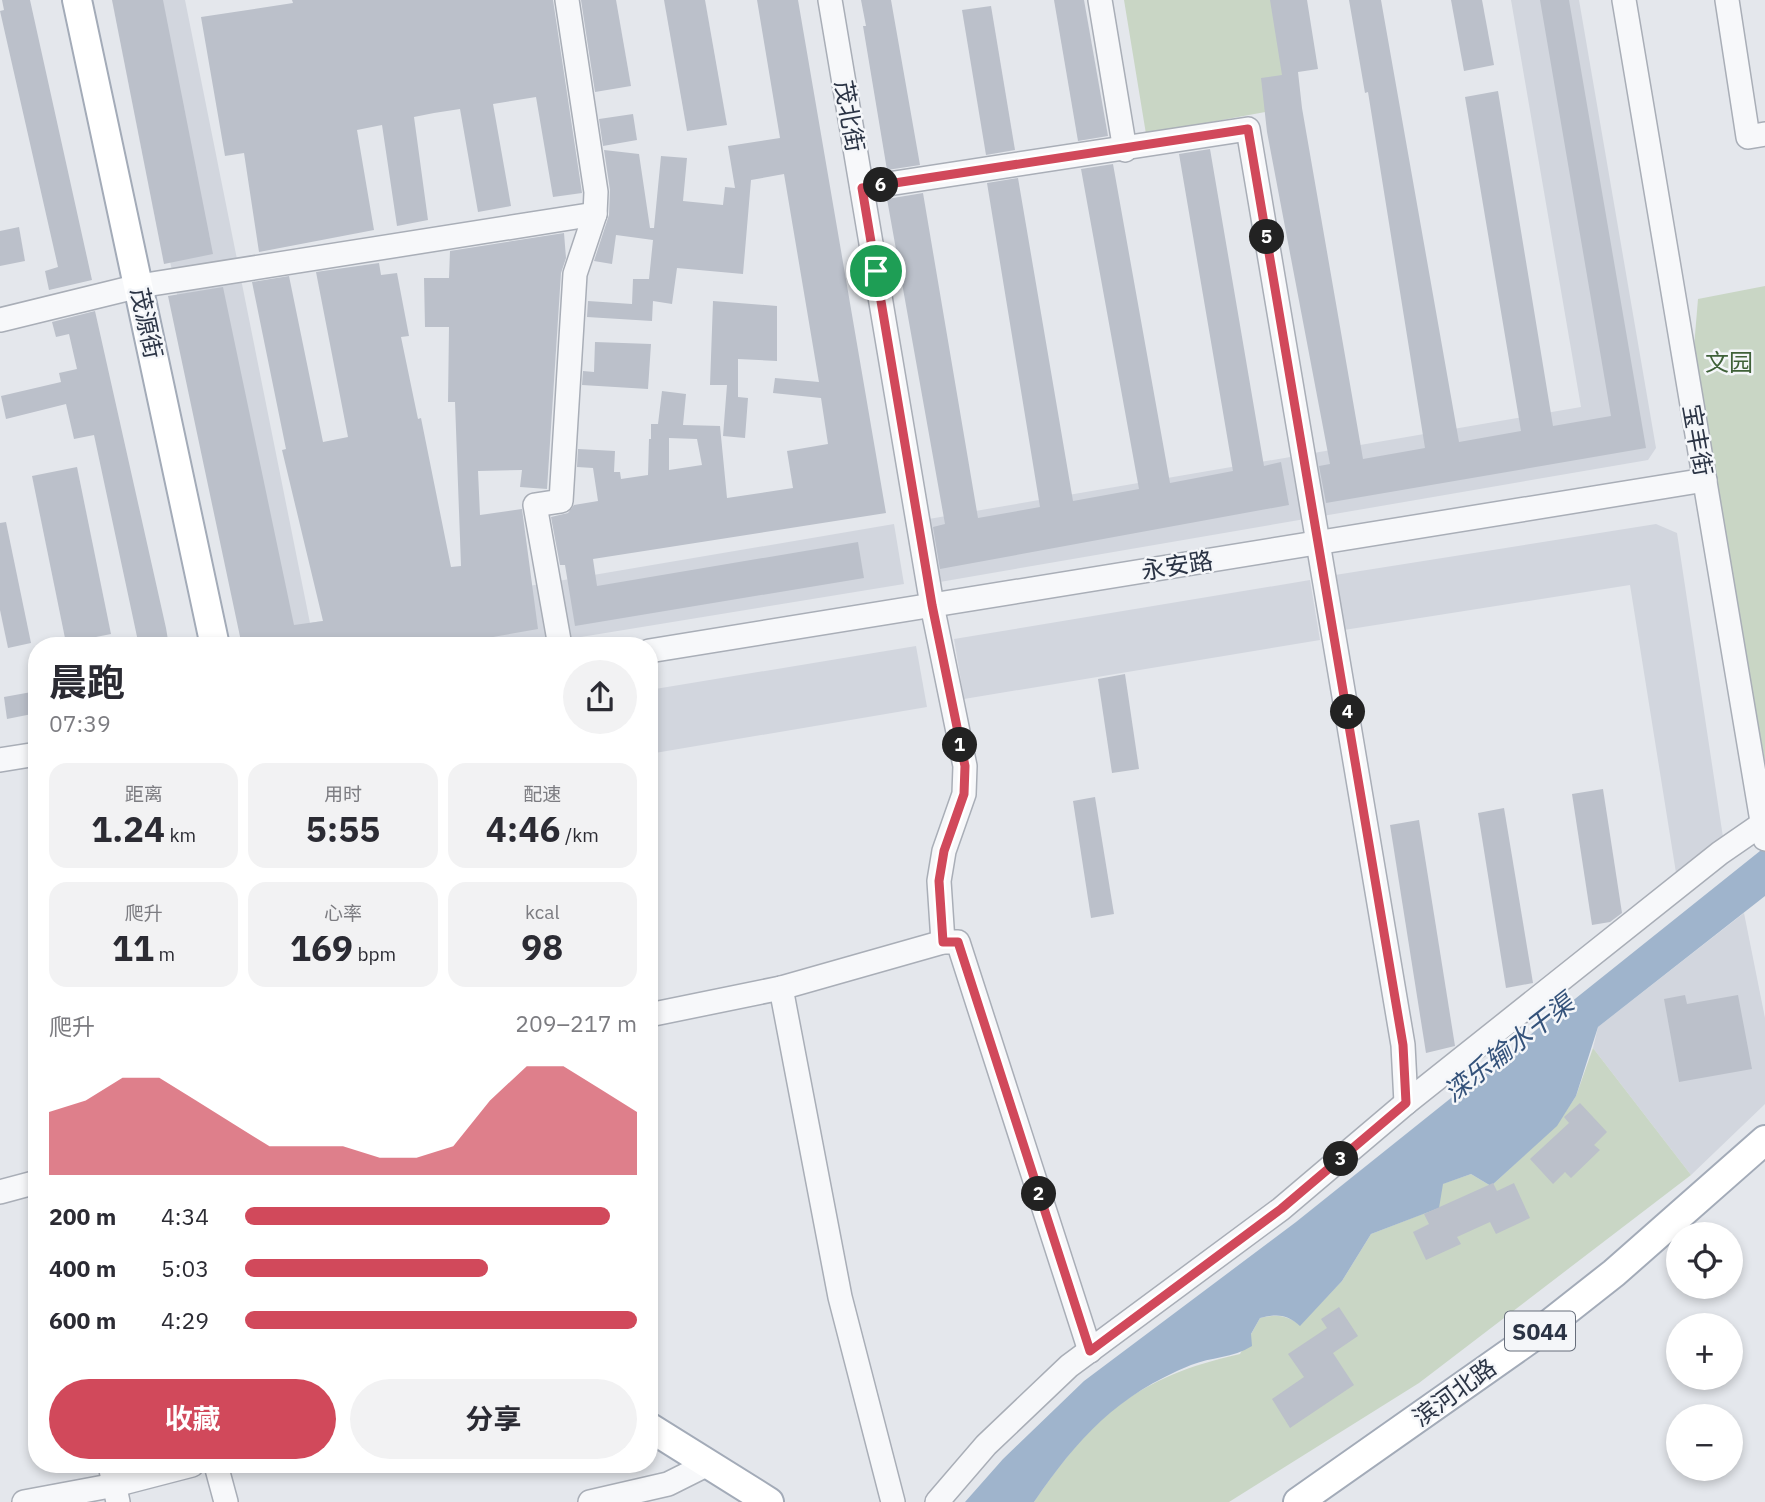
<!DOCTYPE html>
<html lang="zh">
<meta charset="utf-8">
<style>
:root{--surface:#fff;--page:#f2f2f3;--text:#2b2b33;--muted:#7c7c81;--accent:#d1495b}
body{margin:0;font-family:"IBM Plex Sans","Noto Sans SC",sans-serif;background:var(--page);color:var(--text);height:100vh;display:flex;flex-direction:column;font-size:26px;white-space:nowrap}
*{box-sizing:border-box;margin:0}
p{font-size:23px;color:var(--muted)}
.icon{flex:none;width:38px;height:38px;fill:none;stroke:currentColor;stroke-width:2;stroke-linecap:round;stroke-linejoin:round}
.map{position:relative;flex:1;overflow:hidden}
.side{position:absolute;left:28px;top:637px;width:630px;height:836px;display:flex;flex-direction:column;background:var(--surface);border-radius:28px;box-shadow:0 4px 10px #0003}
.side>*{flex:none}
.buttons{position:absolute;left:1666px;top:1222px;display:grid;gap:14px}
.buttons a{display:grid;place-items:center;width:77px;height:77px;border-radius:50%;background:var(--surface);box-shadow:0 4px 10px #0003;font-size:35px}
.pin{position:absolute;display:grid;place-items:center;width:60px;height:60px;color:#fff;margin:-30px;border:4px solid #fff;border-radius:50%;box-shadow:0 2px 7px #0007}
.km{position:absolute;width:35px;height:35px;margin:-18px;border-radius:50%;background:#222;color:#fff;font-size:19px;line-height:35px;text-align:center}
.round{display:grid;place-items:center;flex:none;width:74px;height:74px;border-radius:37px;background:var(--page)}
.headline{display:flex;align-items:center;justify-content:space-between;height:119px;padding:0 21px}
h1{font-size:38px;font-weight:700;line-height:52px}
.metrics{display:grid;grid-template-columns:repeat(3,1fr);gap:10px;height:119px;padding:7px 21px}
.metrics div{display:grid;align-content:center;border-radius:18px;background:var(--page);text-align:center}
.metrics b{font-size:35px;font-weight:700}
.metrics small{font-size:19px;font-weight:400}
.metrics p{font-size:19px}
.chart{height:196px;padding:14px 21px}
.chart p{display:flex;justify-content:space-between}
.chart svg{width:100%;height:126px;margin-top:7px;fill:var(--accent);opacity:.7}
.primary-button{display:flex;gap:14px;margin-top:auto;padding:14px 21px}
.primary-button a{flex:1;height:80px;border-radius:42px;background:var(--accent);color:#fff;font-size:28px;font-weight:700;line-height:80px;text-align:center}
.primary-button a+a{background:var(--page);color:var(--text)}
ul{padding:0 21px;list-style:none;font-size:23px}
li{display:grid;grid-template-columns:112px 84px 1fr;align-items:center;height:52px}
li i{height:18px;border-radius:9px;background:var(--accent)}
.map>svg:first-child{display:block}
.built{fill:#d2d6de}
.green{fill:#c9d6c5}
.water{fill:#9fb4cc}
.building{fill:#bbc0ca;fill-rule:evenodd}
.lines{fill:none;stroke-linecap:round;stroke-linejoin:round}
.minor-casing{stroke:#a9aeb7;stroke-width:26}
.major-casing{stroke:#a3abb8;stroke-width:32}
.minor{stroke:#f7f8fa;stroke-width:23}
.major{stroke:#fff;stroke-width:28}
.route-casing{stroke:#fff;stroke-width:14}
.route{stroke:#d1495b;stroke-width:9}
.labels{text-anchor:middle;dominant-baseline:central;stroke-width:5;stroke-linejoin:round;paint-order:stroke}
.shield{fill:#f4f6f9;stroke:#676e7b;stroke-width:2}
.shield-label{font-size:23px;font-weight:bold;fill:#2b3445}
.street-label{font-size:24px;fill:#2b3445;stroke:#f4f6f9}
.park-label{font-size:24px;fill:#3f6138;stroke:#f4f6f9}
.water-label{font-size:26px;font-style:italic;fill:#34527a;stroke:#f4f6f9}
</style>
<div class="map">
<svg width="1765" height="1502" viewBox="0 0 1765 1502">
<rect width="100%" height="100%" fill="#e4e7ec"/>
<g class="built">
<path d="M 115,0 L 185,0 L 310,623 L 894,524 L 904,584 L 526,646 L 251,646 Z"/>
<path d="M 1511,0 L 1579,0 L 1656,448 L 1648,460 L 934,583 L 923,520 L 1581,407 Z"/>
<path d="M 1656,524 L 1677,533 L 1726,857 L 1677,879 L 1630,585 L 1344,630 L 1335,575 Z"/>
<path d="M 1310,580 L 1320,640 L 964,699 L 954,639 Z"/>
<path d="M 916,646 L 927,707 L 649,754 L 649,690 Z"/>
<path d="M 1744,913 L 1765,1018 L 1765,1104 L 1691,1175 L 1593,1048 L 1598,1027 Z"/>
</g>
<g class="green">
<path d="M 1124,0 L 1296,0 L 1287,71 L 1292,107 L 1146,134 Z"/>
<path d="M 1765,286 L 1765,761 L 1692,371 L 1698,299 Z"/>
<path d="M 1593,1048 L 1691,1175 L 1419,1383 L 1229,1502 L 1034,1502 C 1093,1416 1136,1377 1240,1354 L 1260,1318 C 1277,1314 1286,1315 1300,1325 L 1342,1281 L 1371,1234 L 1438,1208 L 1442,1184 L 1471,1174 L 1491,1186 L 1557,1125 L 1576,1096 Z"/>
</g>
<path class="water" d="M 1765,847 L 1765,896 L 1598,1027 L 1576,1096 L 1557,1126 L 1491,1186 L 1471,1174 L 1443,1184 L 1439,1208 L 1371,1234 L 1342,1281 L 1300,1326 C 1286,1314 1277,1314 1260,1318 L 1251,1334 L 1252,1346 C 1233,1358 1211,1357 1191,1365 C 1117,1395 1078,1438 1034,1502 L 965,1502 L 1003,1459 L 1084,1381 L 1296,1222 Z"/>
<g class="building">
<path d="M 2,0 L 30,0 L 92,280 L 49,290 L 45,271 L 58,267 L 0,11 L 4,10 Z"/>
<path d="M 112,0 L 163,0 L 213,254 L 164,264 Z"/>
<path d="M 292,0 L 553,0 L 582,193 L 553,197 L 536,97 L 493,104 L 511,206 L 478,212 L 460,109 L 434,113 L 414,117 L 428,220 L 397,226 L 382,125 L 357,130 L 374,230 L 259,252 L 244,153 L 225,156 L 201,17 L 293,3 Z"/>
<path d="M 581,0 L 616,0 L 631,86 L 595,92 Z"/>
<path d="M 664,0 L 705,0 L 727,125 L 687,131 Z"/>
<path d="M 757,0 L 798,0 L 886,513 L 593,559 L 597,586 L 858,542 L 864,578 L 575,626 L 565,565 L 560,565 L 551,517 L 568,513 L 574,505 L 598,501 L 593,468 L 577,467 L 578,449 L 615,451 L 614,472 L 620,472 L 621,479 L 648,475 L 649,439 L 651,439 L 651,424 L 658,424 L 662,391 L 686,394 L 683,425 L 720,426 L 727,498 L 793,488 L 787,451 L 828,444 L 821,398 L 773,393 L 775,378 L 819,382 L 784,174 L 751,180 L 743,274 L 677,268 L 672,304 L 653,301 L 652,321 L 587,317 L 588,301 L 632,304 L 633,279 L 649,279 L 653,240 L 616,235 L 612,264 L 594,261 L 609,215 L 610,190 L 604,150 L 639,154 L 650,228 L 654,228 L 661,156 L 687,158 L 683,201 L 723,205 L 725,187 L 735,188 L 728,146 L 780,138 ZM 669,438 L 697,439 L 702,465 L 669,470 Z"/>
<path d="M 861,0 L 891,0 L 920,165 L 887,170 L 863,26 L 866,26 Z"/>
<path d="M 1054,0 L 1084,0 L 1108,136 L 1078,141 Z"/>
<path d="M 1270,0 L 1307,0 L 1318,69 L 1298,72 L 1302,108 L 1363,459 L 1425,448 L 1368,92 L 1365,93 L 1349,0 L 1381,0 L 1459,442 L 1521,431 L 1465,97 L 1498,91 L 1553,426 L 1611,416 L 1540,0 L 1569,0 L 1646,448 L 1326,503 L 1319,466 L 1330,464 L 1267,132 L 1261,78 L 1282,75 Z"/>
<path d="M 1451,0 L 1482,0 L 1494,65 L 1464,71 Z"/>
<path d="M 991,6 L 1015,150 L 986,155 L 962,10 Z"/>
<path d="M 633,114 L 637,140 L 603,146 L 599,119 Z"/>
<path d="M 1210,149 L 1264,466 L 1281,462 L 1289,505 L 940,569 L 933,527 L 945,524 L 887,199 L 923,193 L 978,518 L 1040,507 L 987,183 L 1018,178 L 1073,501 L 1139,489 L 1081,169 L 1113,164 L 1170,483 L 1233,471 L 1179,154 Z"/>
<path d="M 19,227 L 25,261 L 0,266 L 0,231 Z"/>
<path d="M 564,233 L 566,258 L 561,273 L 547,489 L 520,487 L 522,470 L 478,471 L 480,515 L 522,509 L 538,629 L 442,646 L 242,646 L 168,296 L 223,287 L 294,625 L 323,621 L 282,450 L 286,449 L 252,282 L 289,276 L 323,442 L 348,437 L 316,272 L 379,263 L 381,275 L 397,273 L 409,336 L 401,337 L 418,419 L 421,418 L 451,567 L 461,566 L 455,402 L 448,402 L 449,327 L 425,327 L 424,278 L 449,278 L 450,251 Z"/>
<path d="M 713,301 L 777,306 L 777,361 L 738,359 L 738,397 L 748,398 L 745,438 L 723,436 L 727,385 L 710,385 Z"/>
<path d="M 95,311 L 166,628 L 169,646 L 139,646 L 94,435 L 74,439 L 66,404 L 6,419 L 1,396 L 61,382 L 59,373 L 77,369 L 69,334 L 56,337 L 52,322 Z"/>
<path d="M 595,342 L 651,344 L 648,389 L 582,385 L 583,371 L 594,372 Z"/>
<path d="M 77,467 L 111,634 L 66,643 L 32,476 Z"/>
<path d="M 6,522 L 31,643 L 8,648 L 0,610 L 0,523 Z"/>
<path d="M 1125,674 L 1139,769 L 1112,773 L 1098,679 Z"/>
<path d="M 37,691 L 37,713 L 7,719 L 4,697 Z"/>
<path d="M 1603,789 L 1622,913 L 1610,922 L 1592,925 L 1572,794 Z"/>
<path d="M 1095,797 L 1114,914 L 1091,918 L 1073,801 Z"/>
<path d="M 1504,808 L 1533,983 L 1506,988 L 1478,813 Z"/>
<path d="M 1419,820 L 1455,1046 L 1426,1053 L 1390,825 Z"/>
<path d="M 1685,995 L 1687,1004 L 1738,995 L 1752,1069 L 1679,1082 L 1664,999 Z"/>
<path d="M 1580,1103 L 1607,1132 L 1594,1145 L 1600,1150 L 1571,1178 L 1565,1172 L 1553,1184 L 1530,1159 L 1569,1123 L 1564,1117 Z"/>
<path d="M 1493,1183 L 1497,1191 L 1514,1183 L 1530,1218 L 1496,1234 L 1490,1222 L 1457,1237 L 1461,1244 L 1426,1260 L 1413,1232 L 1429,1224 L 1424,1214 Z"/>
<path d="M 1339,1307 L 1358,1336 L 1333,1353 L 1354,1385 L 1290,1428 L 1272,1399 L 1304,1377 L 1288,1354 L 1327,1328 L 1321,1319 Z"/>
</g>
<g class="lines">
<g class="minor-casing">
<g id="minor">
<path d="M 830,0 L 932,605 L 965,766 L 964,794 L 944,851 L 939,881 L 943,942"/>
<path d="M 1100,0 L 1125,150"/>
<path d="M 1624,0 L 1765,839"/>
<path d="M 1727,0 L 1748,137 L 1765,134"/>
<path d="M 862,188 L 1248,129 L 1403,1045 L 1406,1103"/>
<path d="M 0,320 L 139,286 L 595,214"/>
<path d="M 560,646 L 535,505 L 561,501 L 575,274 L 595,214 L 596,192 L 567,0"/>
<path d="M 649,651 L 1705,480"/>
<path d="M 0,760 L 37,754"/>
<path d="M 781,988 L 840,1297 L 893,1502"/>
<path d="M 649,1015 L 781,988 L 943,942 L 958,942 L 1090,1351"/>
<path d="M 0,1192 L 37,1182"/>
<path d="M 110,1465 L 118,1502"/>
<path d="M 216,1465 L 226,1502"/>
<path d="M 24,1502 L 115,1485 L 192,1465"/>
<path d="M 590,1502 L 668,1484 L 708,1464"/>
<path d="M 937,1502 L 986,1445 L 1069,1366 L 1281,1209 L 1406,1103 L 1720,853 L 1762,824"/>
</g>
</g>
<g class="major-casing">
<g id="major">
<path d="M 77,0 L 215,646"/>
<path d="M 649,1427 L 769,1502"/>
<path d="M 1298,1502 L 1534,1336 L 1614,1273 L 1765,1140"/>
</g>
</g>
<use href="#minor" class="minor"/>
<use href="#major" class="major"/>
</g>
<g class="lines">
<g class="route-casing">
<path id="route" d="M 1248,129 L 1403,1045 L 1406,1103 L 1281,1209 L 1090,1351 L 958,942 L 943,942 L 939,881 L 944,851 L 964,794 L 965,766 L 932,605 L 862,188 Z"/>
</g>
<use href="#route" class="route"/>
</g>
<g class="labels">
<rect class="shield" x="1505" y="1311.5" width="70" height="39" rx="5"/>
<g class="shield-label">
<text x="1540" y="1331">S044</text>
</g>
<g class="street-label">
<text transform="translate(850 116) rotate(80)">茂北街</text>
<text transform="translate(147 323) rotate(78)">茂源街</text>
<text transform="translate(1698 440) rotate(80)">宝丰街</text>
<text transform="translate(1177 565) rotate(-9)">永安路</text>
<text transform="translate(1454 1392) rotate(-36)">滨河北路</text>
</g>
<g class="park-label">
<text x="1729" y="362">文园</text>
</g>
<g class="water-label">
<text transform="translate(1508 1047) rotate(-38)">滦乐输水干渠</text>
</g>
</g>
</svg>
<div class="buttons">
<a><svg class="icon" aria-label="locate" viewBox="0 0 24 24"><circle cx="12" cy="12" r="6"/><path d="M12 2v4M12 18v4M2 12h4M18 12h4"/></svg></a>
<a>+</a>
<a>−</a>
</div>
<div class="pin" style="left:876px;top:271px;background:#1e9e55"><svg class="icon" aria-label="arrive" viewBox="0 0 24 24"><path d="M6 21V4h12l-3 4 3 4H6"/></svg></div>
<b class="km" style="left:960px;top:745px">1</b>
<b class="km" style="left:1039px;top:1194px">2</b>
<b class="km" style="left:1341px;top:1159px">3</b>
<b class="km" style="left:1348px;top:712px">4</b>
<b class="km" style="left:1267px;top:237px">5</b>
<b class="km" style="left:881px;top:185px">6</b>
<section class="side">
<div class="headline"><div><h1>晨跑</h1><p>07:39</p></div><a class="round"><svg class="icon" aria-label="share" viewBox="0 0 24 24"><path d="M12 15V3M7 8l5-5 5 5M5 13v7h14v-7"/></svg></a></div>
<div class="metrics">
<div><p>距离</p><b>1.24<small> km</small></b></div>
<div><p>用时</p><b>5:55</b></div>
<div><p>配速</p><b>4:46<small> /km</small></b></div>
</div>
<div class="metrics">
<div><p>爬升</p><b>11<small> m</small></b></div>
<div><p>心率</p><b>169<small> bpm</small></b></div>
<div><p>kcal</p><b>98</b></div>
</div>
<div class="chart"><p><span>爬升</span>209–217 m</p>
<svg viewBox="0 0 160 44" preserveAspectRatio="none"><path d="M0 44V22L10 18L20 10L30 10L40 18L50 26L60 34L70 34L80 34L90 38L100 38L110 34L120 18L130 6L140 6L150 14L160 22V44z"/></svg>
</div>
<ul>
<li><b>200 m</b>4:34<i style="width:93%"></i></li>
<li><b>400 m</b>5:03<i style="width:62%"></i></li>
<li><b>600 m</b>4:29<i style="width:100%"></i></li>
</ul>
<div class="primary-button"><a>收藏</a><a>分享</a></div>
</section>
</div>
